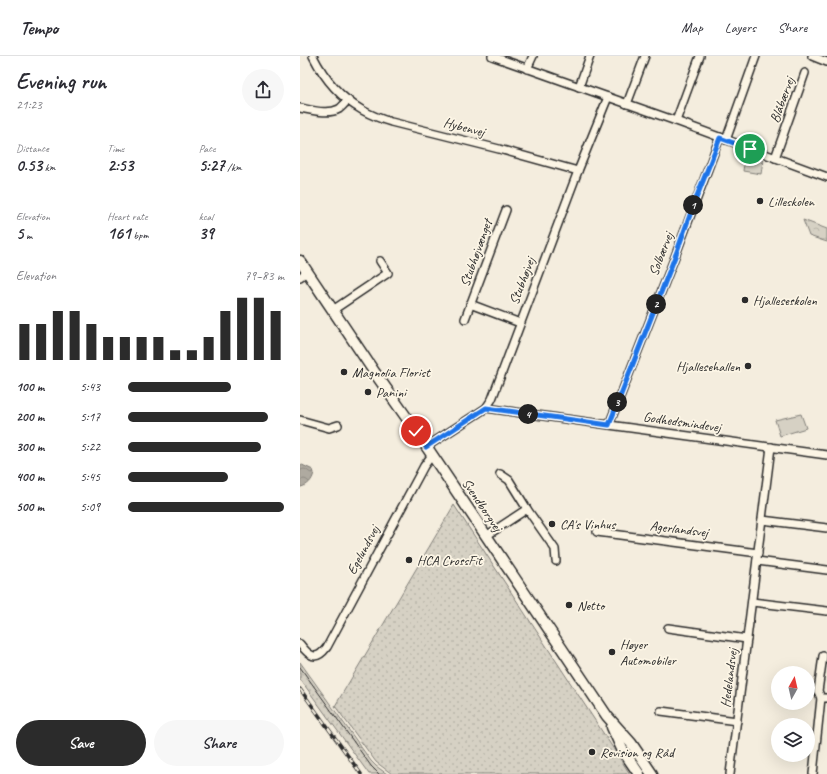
<!DOCTYPE html>
<meta charset="utf-8">
<style>
:root{--surface:#fff;--page:#f7f7f7;--text:#2b2b33;--muted:#7c7c81;--line:#e1e1e2;--accent:#2b2b2b}
body{margin:0;font-family:Caveat,sans-serif;background:var(--page);color:var(--text);height:100vh;display:flex;flex-direction:column;font-size:15px;white-space:nowrap}
*{box-sizing:border-box;margin:0}
p{font-size:13px;color:var(--muted)}
.icon{flex:none;width:22px;height:22px;fill:none;stroke:currentColor;stroke-width:2;stroke-linecap:round;stroke-linejoin:round}
.map{position:relative;flex:1;overflow:hidden}
.side{display:flex;flex-direction:column;background:var(--surface);width:300px}
.side>*{flex:none}
.needle{width:26px;rotate:8deg}
.tools{position:absolute;left:471px;top:610px;display:grid;gap:8px}
.tools a{display:grid;place-items:center;width:44px;height:44px;border-radius:50%;background:var(--surface);box-shadow:0 4px 16px #0002;font-size:20px}
.pin{position:absolute;display:grid;place-items:center;width:34px;height:34px;color:#fff;margin:-17px;border:2px solid #fff;border-radius:50%;box-shadow:0 1px 4px #0007}
.km{position:absolute;width:20px;height:20px;margin:-10px;border-radius:50%;background:#222;color:#fff;font-size:11px;line-height:20px;text-align:center}
.round{display:grid;place-items:center;flex:none;width:42px;height:42px;border-radius:21px;background:var(--page)}
.head{display:flex;align-items:center;justify-content:space-between;height:68px;padding:0 16px}
h1{font-size:22px;font-weight:800;line-height:30px}
.figures{display:grid;grid-template-columns:repeat(3,1fr);gap:6px;height:68px;padding:4px 16px}
.figures div{display:grid;align-content:center}
.figures b{font-size:17px;font-weight:800}
.figures small{font-size:11px;font-weight:400}
.figures p{font-size:11px}
.chart{height:112px;padding:8px 16px}
.chart p{display:flex;justify-content:space-between}
.chart svg{width:100%;height:72px;margin-top:4px;stroke:var(--accent);stroke-width:6}
.button{display:flex;gap:8px;margin-top:auto;padding:8px 16px}
.button a{flex:1;height:46px;border-radius:24px;background:var(--accent);color:#fff;font-size:16px;font-weight:800;line-height:46px;text-align:center}
.button a+a{background:var(--page);color:var(--text)}
ul{padding:0 16px;list-style:none;font-size:13px}
li{display:grid;grid-template-columns:64px 48px 1fr;align-items:center;height:30px}
li i{height:10px;border-radius:5px;background:var(--accent)}
header{display:flex;align-items:center;gap:24px;box-sizing:border-box;height:56px;padding:0 20px;background:var(--surface);border-bottom:1px solid var(--line)}
header strong{font-size:19px}
nav{display:flex;gap:22px;margin-inline-start:auto;font-size:14px}
main{display:flex;flex:1;min-height:0}
.map>svg:first-child{display:block}
.grass{fill:url(#grass-dots);stroke:#807e78}
.forest{fill:url(#forest-crowns);stroke:#807e78}
.pitch{fill:#d6d1c4;stroke:#807e78}
.water{fill:url(#water-waves);stroke:#7a7771}
.lines{fill:none;stroke-linecap:round;stroke-linejoin:round}
.street-casing{stroke:#2b2b2b;stroke-width:10}
.secondary-casing{stroke:#2b2b2b;stroke-width:13}
.street{stroke:#fcf5e5;stroke-width:7}
.secondary{stroke:#fcf5e5;stroke-width:10}
.tram{stroke:#2b2b2b;stroke-width:1}
.rail-casing{stroke:#2b2b2b;stroke-width:3.5}
.rail{stroke:#fcf5e5;stroke-width:2;stroke-dasharray:6;stroke-linecap:butt}
.route-casing{stroke:#fff;stroke-width:8}
.route{stroke:#1a73e8;stroke-width:5}
.poi-dot{fill:#2b2b2b;stroke:#fcf5e5;stroke-width:1.5}
.labels{text-anchor:middle;dominant-baseline:central;stroke-width:3.5;stroke-linejoin:round;paint-order:stroke}
.street-label{font-size:14px;fill:#2b2b2b;stroke:#fcf5e5}
.poi-label{font-size:14px;fill:#2b2b2b;stroke:#fcf5e5;text-anchor:start}
</style>
<header>
<strong>Tempo</strong>
<nav><a>Map</a><a>Layers</a><a>Share</a></nav>
</header>
<main>
<section class="side">
<div class="head"><div><h1>Evening run</h1><p>21:23</p></div><a class="round"><svg class="icon" aria-label="share" viewBox="0 0 24 24"><path d="M12 15V3M7 8l5-5 5 5M5 13v7h14v-7"/></svg></a></div>
<div class="figures">
<div><p>Distance</p><b>0.53<small> km</small></b></div>
<div><p>Time</p><b>2:53</b></div>
<div><p>Pace</p><b>5:27<small> /km</small></b></div>
</div>
<div class="figures">
<div><p>Elevation</p><b>5<small> m</small></b></div>
<div><p>Heart rate</p><b>161<small> bpm</small></b></div>
<div><p>kcal</p><b>39</b></div>
</div>
<div class="chart"><p><span>Elevation</span>79–83 m</p>
<svg viewBox="0 0 160 44" preserveAspectRatio="none"><path d="M5 44V22M15 44V22M25 44V14M35 44V14M45 44V22M55 44V30M65 44V30M75 44V30M85 44V30M95 44V38M105 44V38M115 44V30M125 44V14M135 44V6M145 44V6M155 44V14"/></svg>
</div>
<ul>
<li><b>100 m</b>5:43<i style="width:66%"></i></li>
<li><b>200 m</b>5:17<i style="width:90%"></i></li>
<li><b>300 m</b>5:22<i style="width:85%"></i></li>
<li><b>400 m</b>5:45<i style="width:64%"></i></li>
<li><b>500 m</b>5:09<i style="width:100%"></i></li>
</ul>
<div class="button"><a>Save</a><a>Share</a></div>
</section>
<div class="map">
<svg width="527" height="718" viewBox="0 0 527 718">
<defs>
<pattern id="grass-dots" width="8" height="8" patternUnits="userSpaceOnUse"><rect width="8" height="8" fill="#d6d1c4"/><path d="M2 2h.1M6 6h.1" fill="none" stroke="#b8b4a9" stroke-width="1.8" stroke-linecap="round"/></pattern>
<pattern id="forest-crowns" width="20" height="18" patternUnits="userSpaceOnUse"><rect width="20" height="18" fill="#d6d1c4"/><path d="M2 6a3 3 0 1 1 6 0M12 15a3 3 0 1 1 6 0" fill="none" stroke="#b8b4a9"/></pattern>
<pattern id="water-waves" width="16" height="10" patternUnits="userSpaceOnUse"><rect width="16" height="10" fill="#afaaa0"/><path d="M0 5q4-4 8 0t8 0" fill="none" stroke="#8f8b83"/></pattern>
</defs>
<rect width="100%" height="100%" fill="#f4edde"/>
<filter id="ink" filterUnits="userSpaceOnUse"><feTurbulence type="fractalNoise" baseFrequency=".025" numOctaves="2"/><feDisplacementMap in="SourceGraphic" scale="8" xChannelSelector="R" yChannelSelector="G"/><feConvolveMatrix kernelMatrix="1 2 1 2 8 2 1 2 1" color-interpolation-filters="sRGB"/></filter>
<g filter="url(#ink)">
<g class="grass">
<path d="M 154,449 L 330,718 L 92,718 L 76,706 L 35,650 Z"/>
<path d="M 0,606 L 71,705 L 76,710 L 87,718 L 69,718 L 0,623 Z"/>
</g>
<path class="forest" d="M 503,164 L 527,173 L 527,186 L 509,180 Z"/>
<g class="pitch">
<path d="M 445,101 L 463,104 L 461,118 L 443,115 Z"/>
<path d="M 501,358 L 506,372 L 480,380 L 475,364 Z"/>
</g>
<path class="water" d="M 0,408 L 13,414 L 14,417 C 12,425 8,429 1,431 L 0,431 Z"/>
<g class="lines">
<g class="street-casing">
<g id="street">
<path d="M 13,0 C 24,22 41,42 62,54 C 71,59 81,63 91,66 L 199,93 L 278,115"/>
<path d="M 192,0 L 376,65 L 527,121"/>
<path d="M 512,0 L 527,6"/>
<path d="M 227,13 L 233,0"/>
<path d="M 279,31 L 290,0"/>
<path d="M 327,48 L 345,0"/>
<path d="M 0,52 C 12,54 28,59 39,53 C 42,51 45,47 48,44"/>
<path d="M 376,65 L 400,0"/>
<path d="M 426,84 L 456,0"/>
<path d="M 475,102 L 505,17"/>
<path d="M 0,221 L 7,216"/>
<path d="M 170,248 L 220,267"/>
<path d="M 33,254 L 88,217 L 80,205"/>
<path d="M 165,263 L 206,154"/>
<path d="M 186,352 L 527,399"/>
<path d="M 0,364 L 29,372 L 38,369"/>
<path d="M 309,369 L 376,198 L 420,81"/>
<path d="M 126,391 L 186,352 L 192,343 L 278,115 L 308,41"/>
<path d="M 200,418 L 209,424 L 227,453 L 255,493 L 256,505"/>
<path d="M 462,464 L 527,472"/>
<path d="M 297,476 L 458,497"/>
<path d="M 186,480 L 227,453"/>
<path d="M 457,505 L 527,514"/>
<path d="M 452,546 L 527,555"/>
<path d="M 368,572 L 447,583"/>
<path d="M 0,588 C 9,600 16,606 27,591 L 124,410 L 132,399"/>
<path d="M 521,642 L 518,635 L 523,600"/>
<path d="M 361,655 L 437,665"/>
<path d="M 430,718 L 471,391"/>
<path d="M 513,718 L 521,642 L 527,642"/>
</g>
</g>
<g class="secondary-casing">
<g id="secondary">
<path d="M 0,205 L 75,317 L 116,375 L 307,660 L 331,687 L 352,718"/>
<path d="M 312,671 L 322,693 L 339,718"/>
</g>
</g>
<use href="#street" class="street"/>
<use href="#secondary" class="secondary"/>
<path class="tram" d="M 0,611 L 71,710 L 79,718"/>
<g class="rail-casing">
<path id="rail" d="M 0,633 L 61,718"/>
</g>
<use href="#rail" class="rail"/>
</g>
</g>
<g class="lines" filter="url(#ink)">
<g class="route-casing">
<path id="route" d="M 116,375 L 126,391 L 186,352 L 309,369 L 376,198 L 395,145 L 420,82 L 450,93"/>
</g>
<use href="#route" class="route"/>
</g>
<g class="poi-dot">
<circle cx="460" cy="145" r="4"/>
<circle cx="445" cy="244" r="4"/>
<circle cx="448" cy="310" r="4"/>
<circle cx="44" cy="316" r="4"/>
<circle cx="68" cy="336" r="4"/>
<circle cx="252" cy="468" r="4"/>
<circle cx="109" cy="504" r="4"/>
<circle cx="269" cy="549" r="4"/>
<circle cx="312" cy="596" r="4"/>
<circle cx="292" cy="696" r="4"/>
</g>
<g class="labels">
<g class="street-label">
<text transform="translate(482 44) rotate(-70)">Blåbærvej</text>
<text transform="translate(164 71) rotate(14)">Hybenvej</text>
<text transform="translate(176 197) rotate(-70)">Stubhøjvænget</text>
<text transform="translate(361 198) rotate(-69)">Solbærvej</text>
<text transform="translate(222 225) rotate(-69)">Stubhøjvej</text>
<text transform="translate(382 366) rotate(8)">Godhedsmindevej</text>
<text transform="translate(182 449) rotate(56)">Svendborgvej</text>
<text transform="translate(379 473) rotate(7)">Agerlandsvej</text>
<text transform="translate(63 494) rotate(-62)">Egelundsvej</text>
<text transform="translate(429 622) rotate(-83)">Hedelandsvej</text>
</g>
<g class="poi-label">
<text x="468" y="145">Lilleskolen</text>
<text x="453" y="244">Hjalleseskolen</text>
<text x="440" y="310" text-anchor="end">Hjallesehallen</text>
<text x="52" y="316">Magnolia Florist</text>
<text x="76" y="336">Panini</text>
<text x="260" y="468">CA's Vinhus</text>
<text x="117" y="504">HCA CrossFit</text>
<text x="277" y="549">Netto</text>
<text x="320" y="588">Høyer<tspan x="320" dy="16">Automobiler</tspan></text>
<text x="300" y="696">Revision og Råd</text>
</g>
</g>
</svg>
<div class="tools">
<a><svg class="needle" viewBox="-14 -14 28 28"><path d="M0-13l5 13h-10z" fill="#e53935"/><path d="M0 13l5-13h-10z" fill="#7c7c81"/></svg></a>
<a><svg class="icon" aria-label="layers" viewBox="0 0 24 24"><path d="M12 4l9 5-9 5-9-5zM3 14l9 5 9-5"/></svg></a>
</div>
<div class="pin" style="left:450px;top:93px;background:#1e9e55"><svg class="icon" aria-label="arrive" viewBox="0 0 24 24"><path d="M6 21V4h12l-3 4 3 4H6"/></svg></div>
<div class="pin" style="left:116px;top:375px;background:#d93025"><svg class="icon" aria-label="check" viewBox="0 0 24 24"><path d="M5 12l5 5 9-10"/></svg></div>
<b class="km" style="left:393px;top:149px">1</b>
<b class="km" style="left:356px;top:248px">2</b>
<b class="km" style="left:317px;top:346px">3</b>
<b class="km" style="left:228px;top:358px">4</b>
</div>
</main>
